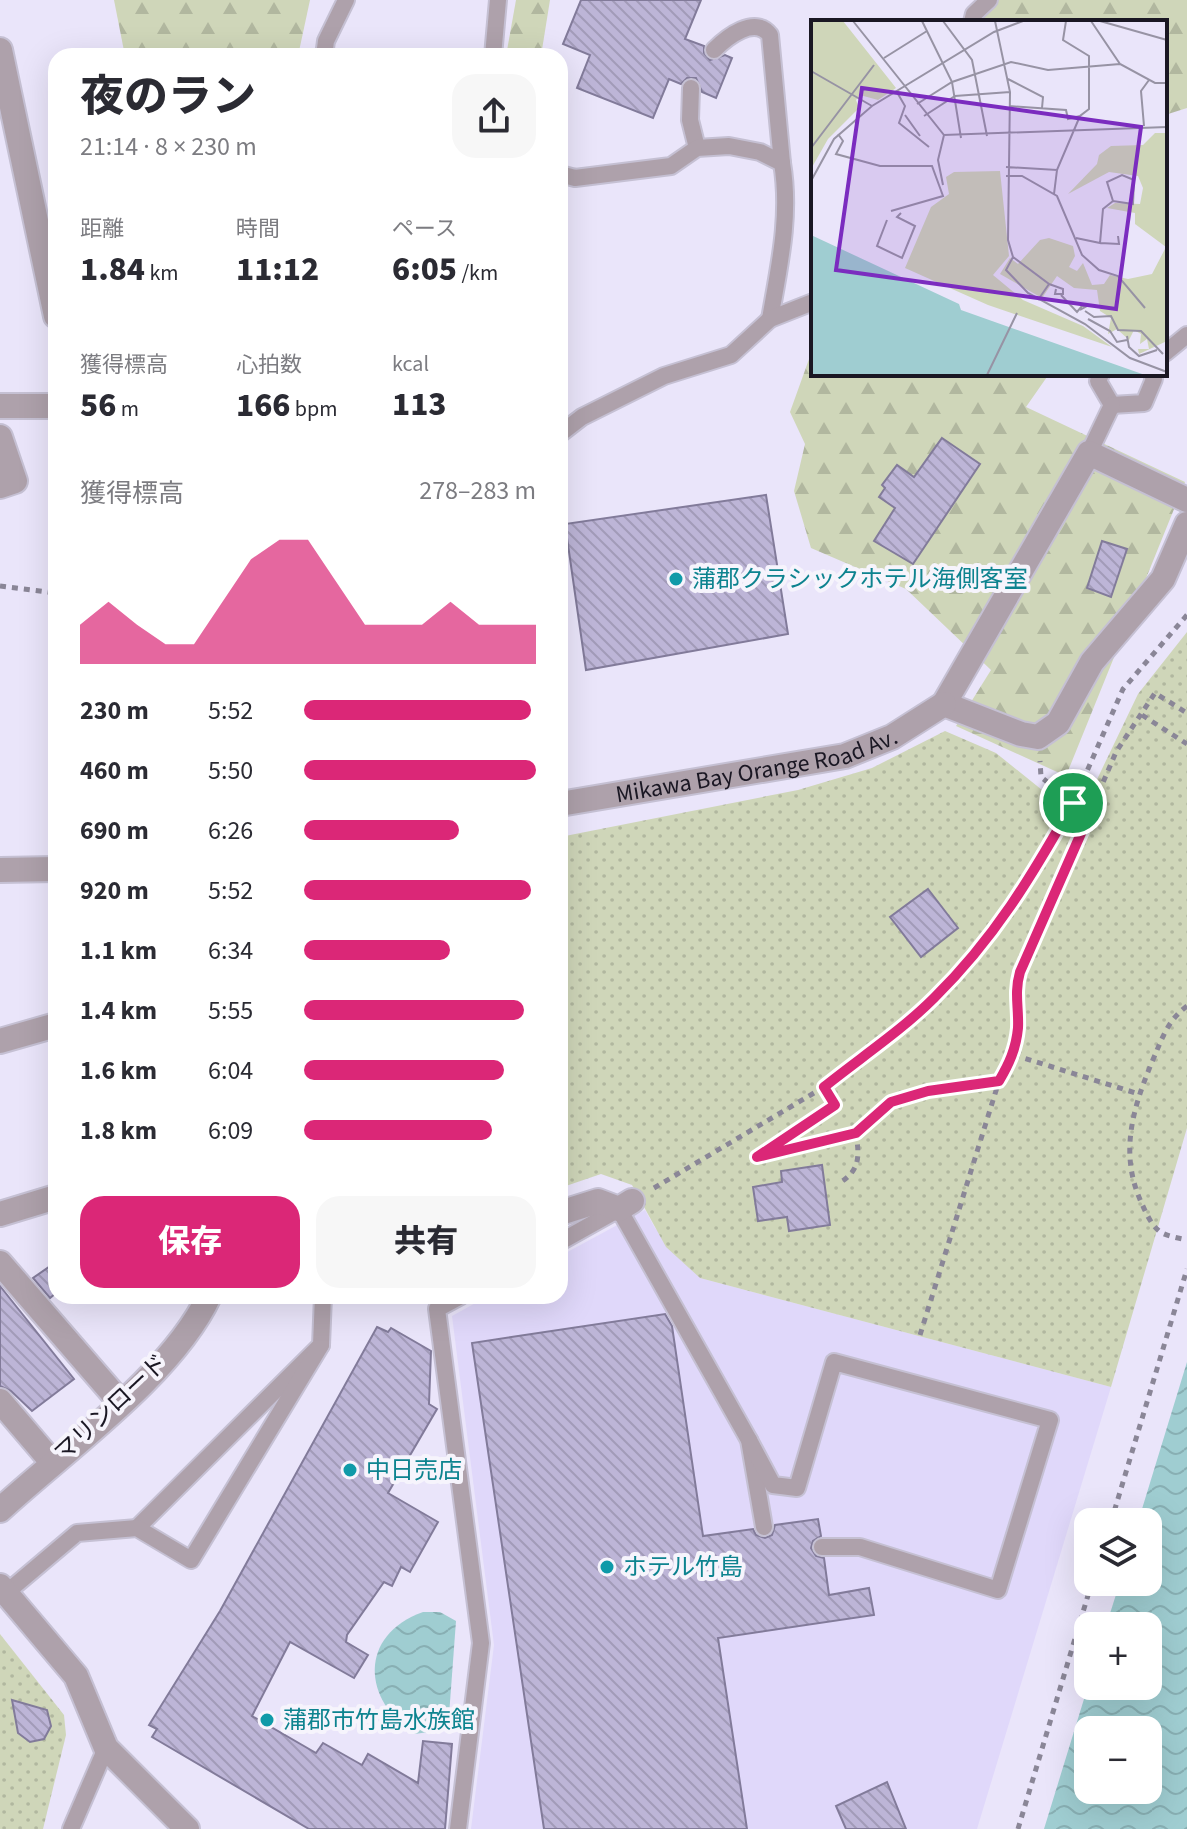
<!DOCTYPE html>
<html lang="ja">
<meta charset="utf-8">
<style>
:root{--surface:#fff;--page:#f7f7f7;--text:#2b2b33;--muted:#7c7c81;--accent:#db2777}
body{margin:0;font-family:"Source Sans 3","Noto Sans JP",sans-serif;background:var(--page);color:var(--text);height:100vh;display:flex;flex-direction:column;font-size:30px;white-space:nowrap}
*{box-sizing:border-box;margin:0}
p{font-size:26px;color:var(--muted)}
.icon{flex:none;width:44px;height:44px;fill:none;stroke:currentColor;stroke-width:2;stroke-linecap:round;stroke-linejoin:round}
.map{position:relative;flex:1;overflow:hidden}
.details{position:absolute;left:48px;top:48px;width:520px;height:1256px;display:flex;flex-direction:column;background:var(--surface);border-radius:24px;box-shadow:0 8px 32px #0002}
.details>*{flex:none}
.tools{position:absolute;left:1074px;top:1508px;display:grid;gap:16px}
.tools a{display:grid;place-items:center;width:88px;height:88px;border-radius:16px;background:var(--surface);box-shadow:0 8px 32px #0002;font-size:40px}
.pin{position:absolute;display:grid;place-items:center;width:68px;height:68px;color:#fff;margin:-34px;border:4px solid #fff;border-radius:50%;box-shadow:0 2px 8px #0007}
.round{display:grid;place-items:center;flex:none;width:84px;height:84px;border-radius:24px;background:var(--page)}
.headline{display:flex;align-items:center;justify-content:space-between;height:136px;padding:0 32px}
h1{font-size:44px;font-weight:800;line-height:60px}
.stats{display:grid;grid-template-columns:repeat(3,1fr);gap:12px;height:136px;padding:8px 32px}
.stats div{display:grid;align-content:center}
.stats b{font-size:34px;font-weight:800}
.stats small{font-size:22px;font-weight:400}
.stats p{font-size:22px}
.chart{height:224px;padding:16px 32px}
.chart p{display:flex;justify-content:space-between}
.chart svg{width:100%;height:144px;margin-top:8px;fill:var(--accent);opacity:.7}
.action{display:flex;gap:16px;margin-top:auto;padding:16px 32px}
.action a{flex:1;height:92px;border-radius:24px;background:var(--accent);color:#fff;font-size:32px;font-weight:800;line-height:92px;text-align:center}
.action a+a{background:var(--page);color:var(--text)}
ul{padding:0 32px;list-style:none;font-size:26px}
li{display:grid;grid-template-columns:128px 96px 1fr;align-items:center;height:60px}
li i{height:20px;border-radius:10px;background:var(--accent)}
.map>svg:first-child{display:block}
.built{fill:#e0d8fa}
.green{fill:url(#green-dots)}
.forest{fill:url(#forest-firs)}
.water{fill:url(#water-waves);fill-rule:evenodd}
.building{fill:url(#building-back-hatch);stroke:#827b9a;stroke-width:2}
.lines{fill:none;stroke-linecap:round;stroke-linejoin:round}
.service-casing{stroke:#c5c0d3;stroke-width:20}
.minor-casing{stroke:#c5c0d3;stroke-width:28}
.tertiary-casing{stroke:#c5c0d3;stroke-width:28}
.path{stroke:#8a8697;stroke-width:5;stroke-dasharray:6 6;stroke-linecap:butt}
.service{stroke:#aea1ab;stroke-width:16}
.minor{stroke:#aea1ab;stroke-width:24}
.tertiary{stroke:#aea1ab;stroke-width:24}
.route-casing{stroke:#fff;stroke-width:16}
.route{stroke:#db2777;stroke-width:10}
.culture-dot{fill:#0f9aa8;stroke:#f6f4fc;stroke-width:3}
.labels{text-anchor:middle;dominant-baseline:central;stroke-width:8;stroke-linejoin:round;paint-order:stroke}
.culture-label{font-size:24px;fill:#0d838f;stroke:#f6f4fc;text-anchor:start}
.street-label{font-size:24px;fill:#1a1723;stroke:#f6f4fc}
.inset-road{fill:none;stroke:#9793a4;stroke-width:2}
.view{fill:#7b2cbf;fill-opacity:0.15;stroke:#7b2cbf;stroke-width:4}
.inset-edge{fill:none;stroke:#1a1723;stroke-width:4}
</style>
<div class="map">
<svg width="1187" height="1829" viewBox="0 0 1187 1829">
<defs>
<pattern id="green-dots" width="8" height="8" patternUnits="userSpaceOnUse" patternTransform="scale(2)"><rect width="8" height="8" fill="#cfd6b9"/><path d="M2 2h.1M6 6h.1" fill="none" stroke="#b1b79f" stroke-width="1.8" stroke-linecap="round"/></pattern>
<pattern id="forest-firs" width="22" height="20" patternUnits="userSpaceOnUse" patternTransform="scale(2)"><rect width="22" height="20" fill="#cfd6b9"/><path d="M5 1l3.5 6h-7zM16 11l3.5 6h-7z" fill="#b1b79f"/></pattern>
<pattern id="water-waves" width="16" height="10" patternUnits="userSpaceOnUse" patternTransform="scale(2)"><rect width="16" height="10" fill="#9fcdd1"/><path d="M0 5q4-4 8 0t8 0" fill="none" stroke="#88afb3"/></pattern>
<pattern id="building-back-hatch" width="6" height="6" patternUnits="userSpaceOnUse" patternTransform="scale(2)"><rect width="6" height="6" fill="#bdb5d7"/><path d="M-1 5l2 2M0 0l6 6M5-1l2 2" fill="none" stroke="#a29bb8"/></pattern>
</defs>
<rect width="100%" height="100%" fill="#eae5fa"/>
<path class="built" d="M 645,1210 L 655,1228 L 700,1278 L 1111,1387 L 977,1829 L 471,1829 L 494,1645 L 452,1316 L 488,1296 L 560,1296 L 560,1256 Z"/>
<g class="green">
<path d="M 1187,632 L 1187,1128 L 1111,1387 L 700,1278 L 666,1247 L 632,1185 L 601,1174 L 560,1188 L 560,837 L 798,790 L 872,768 L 945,731 L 996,753 L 1078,819 L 1138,694 Z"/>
<path d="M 0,1634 L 64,1715 L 66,1735 L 43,1829 L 0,1829 Z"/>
</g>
<g class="forest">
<path d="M 114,0 L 310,0 L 298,56 L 125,56 Z"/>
<path d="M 516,0 L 550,0 L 541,56 L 506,56 Z"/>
<path d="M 982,0 L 1187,0 L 1187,108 L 1165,115 L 1165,22 L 980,22 Z"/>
<path d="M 813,348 L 813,374 L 1049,374 L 1026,407 L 1185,482 L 1066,776 L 956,726 L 991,670 L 906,589 L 811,548 L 794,491 L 805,444 L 790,412 Z"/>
</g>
<g class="water">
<path d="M 1187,1362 L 1187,1829 L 1044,1829 L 1088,1686 L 1148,1686 L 1148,1626 L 1106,1626 L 1120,1582 L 1148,1582 L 1148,1522 L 1138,1522 ZM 1088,1730 L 1148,1730 L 1148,1790 L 1088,1790 Z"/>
<path d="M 423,1612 L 440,1612 L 456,1621 L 448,1729 L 415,1734 C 362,1701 358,1635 423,1612 Z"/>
</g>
<g class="building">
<path d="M 581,0 L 701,0 L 685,39 L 704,46 L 704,53 L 710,60 L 725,55 L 732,58 L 716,98 L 702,92 L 696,78 L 687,78 L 681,84 L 669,79 L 653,118 L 577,88 L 590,55 L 563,44 Z"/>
<path d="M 942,438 L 980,464 L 913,564 L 874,541 L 895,508 L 879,497 L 885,488 L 882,485 L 897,465 L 914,477 Z"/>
<path d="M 766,495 L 788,634 L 586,670 L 565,524 Z"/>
<path d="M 1102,541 L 1127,549 L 1111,597 L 1087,588 Z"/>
<path d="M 928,889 L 958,928 L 921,957 L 890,917 Z"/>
<path d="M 822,1165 L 830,1225 L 789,1231 L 787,1217 L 758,1221 L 753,1187 L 782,1182 L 781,1171 Z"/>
<path d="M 56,1262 L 56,1293 L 50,1298 L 33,1278 Z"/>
<path d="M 0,1286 L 74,1379 L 32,1411 L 11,1391 L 0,1386 Z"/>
<path d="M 665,1314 L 672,1326 L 703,1536 L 753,1529 L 756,1535 L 765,1538 L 772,1535 L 775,1525 L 818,1519 L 821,1536 L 813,1541 L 811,1548 L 816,1556 L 824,1558 L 829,1595 L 869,1588 L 874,1615 L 718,1638 L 747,1829 L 544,1829 L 472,1343 Z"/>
<path d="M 377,1327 L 388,1332 L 391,1328 L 431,1351 L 429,1404 L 437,1409 L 388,1493 L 438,1522 L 410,1572 L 401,1567 L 392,1586 L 384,1582 L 347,1635 L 346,1642 L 368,1655 L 354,1678 L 290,1642 L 252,1716 L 316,1753 L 323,1743 L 362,1765 L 368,1754 L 418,1783 L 423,1741 L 452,1744 L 445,1829 L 309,1829 L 152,1737 L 157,1729 L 149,1725 L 220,1611 Z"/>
<path d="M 12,1700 L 47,1710 L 51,1726 L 44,1739 L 30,1742 L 18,1733 Z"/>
<path d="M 887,1782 L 906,1829 L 846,1829 L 836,1806 Z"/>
</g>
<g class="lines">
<g class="service-casing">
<g id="service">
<path d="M 972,22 L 974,14 L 989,0"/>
<path d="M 714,50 C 727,37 755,15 770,35 L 782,163"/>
<path d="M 324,56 L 326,41 L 346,0"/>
<path d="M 493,56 L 498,0"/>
<path d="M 691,88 L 690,120 L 697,148"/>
<path d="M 560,174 L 575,178 L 671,166 L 697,148 L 729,146 L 760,152 L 782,163 C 791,216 779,267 770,319"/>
<path d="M 1165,353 L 1187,335"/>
<path d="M 1101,374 L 1098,381 L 1112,405"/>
<path d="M 1112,405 L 1144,403 L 1154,379 L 1152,374"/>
<path d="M 560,434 L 582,417 L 664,376 L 731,355 L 770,319 L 813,302"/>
<path d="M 1089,453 L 1112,405"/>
<path d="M 560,1242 L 619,1209 L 749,1440 L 764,1527"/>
<path d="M 749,1440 L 773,1485 L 797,1488 L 834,1362 L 1050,1420 L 998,1590 L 860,1547 L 822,1547"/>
<path d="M 137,1528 L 321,1345 L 323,1296"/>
<path d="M 6,1593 L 77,1533 L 137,1528 L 191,1560 L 321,1345"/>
<path d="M 71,1829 L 106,1748"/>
<path d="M 458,1829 L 481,1643 L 437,1309 L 461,1296"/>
</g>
</g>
<g class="minor-casing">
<g id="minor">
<path d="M 0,406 L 56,406"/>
<path d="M 0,437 L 15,481 L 0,486"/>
<path d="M 1187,500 L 1089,453 L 944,704 L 1021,734 L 1038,737 L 1058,723 L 1092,662 L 1163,579 L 1187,524"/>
<path d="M 0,1041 L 56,1025"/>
<path d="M 560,1213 L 598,1201 L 619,1209 L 632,1201"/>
<path d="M 0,1214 L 56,1197"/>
<path d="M 0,1263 L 121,1403"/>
<path d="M 0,1401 L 52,1462"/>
<path d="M 0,1586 L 76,1676 L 106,1748 L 187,1829"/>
</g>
</g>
<g class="tertiary-casing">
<g id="tertiary">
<path d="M 0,50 L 56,316"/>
<path id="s1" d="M 560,804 L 845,756 L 892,737 L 944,704"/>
<path d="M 0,870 L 56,869"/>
<path d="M 0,1510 C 65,1450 172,1375 209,1296"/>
</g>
</g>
<g class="path">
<path d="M 0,586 L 56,593"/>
<path d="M 1187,615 L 1123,689 L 1073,803 L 1090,813 L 1116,752 L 1155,693 L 1187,713"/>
<path d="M 1142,715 L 1187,744"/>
<path d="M 1187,1006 C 1167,1021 1162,1039 1152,1062 C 1132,1110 1119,1155 1142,1204 C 1146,1213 1151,1224 1158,1230 C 1164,1236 1179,1238 1187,1240"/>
<path d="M 1014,1055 L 1139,1094"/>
<path d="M 824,1087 L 835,1105 L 757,1157 L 856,1133 C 859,1155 861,1169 841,1182"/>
<path d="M 856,1133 C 904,1085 936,1091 999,1081"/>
<path d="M 654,1188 L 824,1087 L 933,1000 L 1021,896 L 1073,803 L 1041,777 L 1040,761"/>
<path d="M 920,1335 L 999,1081 C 1009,1064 1016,1049 1018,1028 C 1019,1008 1014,993 1020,972 L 1090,813"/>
<path d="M 1111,1522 L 1187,1269"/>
<path d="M 1018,1829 L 1092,1582"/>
</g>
<use href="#service" class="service"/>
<use href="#minor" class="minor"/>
<use href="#tertiary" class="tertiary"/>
</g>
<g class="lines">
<g class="route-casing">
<path id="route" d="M 1073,803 L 1090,813 L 1020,972 C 1014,993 1019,1008 1018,1028 C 1016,1049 1009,1064 999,1081 L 928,1091 L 891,1102 L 856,1133 L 757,1157 L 835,1105 L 824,1087 C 860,1058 901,1031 934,998 C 994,939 1032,876 1073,803 Z"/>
</g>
<use href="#route" class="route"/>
</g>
<g class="culture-dot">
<circle cx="676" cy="579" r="8"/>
<circle cx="350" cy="1470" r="8"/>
<circle cx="607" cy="1567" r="8"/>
<circle cx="267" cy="1720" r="8"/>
</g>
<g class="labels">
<g class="culture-label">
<text x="692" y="579">蒲郡クラシックホテル海側客室</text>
<text x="366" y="1470">中日売店</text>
<text x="623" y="1567">ホテル竹島</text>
<text x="283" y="1720">蒲郡市竹島水族館</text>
</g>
<g class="street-label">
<text stroke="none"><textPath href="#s1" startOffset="200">Mikawa Bay Orange Road Av.</textPath></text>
<text transform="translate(111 1408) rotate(-43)">マリンロード</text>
</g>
</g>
<g transform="translate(811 20)">
<rect width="356" height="356" fill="#eae5fa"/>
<path d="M 0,1 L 32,1 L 85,68 L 67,80 L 49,75 L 45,80 L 48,88 L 17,119 L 0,149 ZM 189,151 L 198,236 L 182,255 L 212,280 L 272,306 L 301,327 L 177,285 L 94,248 L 120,187 L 138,174 L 135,157 L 143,152 Z" fill="#cfd6b9"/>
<path d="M 344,113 L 356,113 L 356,321 L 328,334 L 327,329 L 338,329 L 336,319 L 329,324 L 330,314 L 323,310 L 318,320 L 306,309 L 297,314 L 300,298 L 289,291 L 286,270 L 263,268 L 246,256 L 231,278 L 189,254 L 199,238 L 207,244 L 229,220 L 238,218 L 262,226 L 264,236 L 258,247 L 266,251 L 272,243 L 281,265 L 293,264 L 299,255 L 317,259 L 341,254 L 355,227 L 324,204 L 324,193 L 296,188 L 304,183 L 329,184 L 332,168 L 327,156 L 298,152 L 257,174 L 286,144 L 288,135 L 300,126 L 332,125 Z" fill="#cfd6b9"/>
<path d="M 0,215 L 148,284 L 150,290 L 334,355 L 0,355 Z" fill="#9fcdd1"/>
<path class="inset-road" d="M 42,1 L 133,115 L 356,107M 111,1 L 141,62 L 150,118M 132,1 L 161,40 L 176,116M 184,1 L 199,72 L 197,220 L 202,237 L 238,264 L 227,280M 280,1 L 309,44 L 344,63 L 356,63M 289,1 L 356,20M 73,38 L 116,11M 0,51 L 61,86M 197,59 L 232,77 L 231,88M 87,74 L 94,86 L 88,103 L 118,127M 106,84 L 141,62 L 200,42 L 237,50 L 309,44M 198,86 L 255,90 L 257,99 L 269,96M 94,95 L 109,116M 113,96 L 144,76 L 199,72M 333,106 L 330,71 L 338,60M 27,114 L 32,121 L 25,134 L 69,146 L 121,146 L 132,176 L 80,191M 0,128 L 63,45M 195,147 L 246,150 L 269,96 L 278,89 L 278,36 L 252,20 L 255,1M 195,156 L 211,156 L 246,176 L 271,235 L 288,250 L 307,256 L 334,288M 0,161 L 23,119 L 61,86 L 183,12 L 212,1M 132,165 L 127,140 L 133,115M 243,174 L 246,150M 76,200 L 66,226 L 91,238 L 104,206 L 86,197 L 90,193M 265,218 L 289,223 L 292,189 L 302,181 L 322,184 L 323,160 L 311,155 L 296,162 L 302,181M 289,223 L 308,224 L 307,216M 202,237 L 195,250 L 217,273 L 274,304 L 319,338 L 356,352M 238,264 L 252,269 L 252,274 L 244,274 L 245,269M 250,275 L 266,292 L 271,286 L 276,286 L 269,290M 274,291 L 283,297 L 300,296 L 307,310 L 330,311 L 352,334M 277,299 L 299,311 L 306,322 L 316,320M 316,316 L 318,327 L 328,336 L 346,330M 176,355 L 206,293"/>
<path class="view" d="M 51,68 L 330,107 L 305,289 L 25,250 Z"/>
<rect width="356" height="356" class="inset-edge"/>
</g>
</svg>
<div class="tools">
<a><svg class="icon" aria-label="layers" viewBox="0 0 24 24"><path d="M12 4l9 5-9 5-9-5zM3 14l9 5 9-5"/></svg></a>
<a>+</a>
<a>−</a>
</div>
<div class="pin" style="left:1073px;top:803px;background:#1e9e55"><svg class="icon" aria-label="arrive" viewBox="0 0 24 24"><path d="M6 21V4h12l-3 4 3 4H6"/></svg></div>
<section class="details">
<div class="headline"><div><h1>夜のラン</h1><p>21:14 · 8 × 230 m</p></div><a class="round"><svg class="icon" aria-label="share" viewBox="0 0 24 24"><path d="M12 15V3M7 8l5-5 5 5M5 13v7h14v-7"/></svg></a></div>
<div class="stats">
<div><p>距離</p><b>1.84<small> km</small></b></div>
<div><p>時間</p><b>11:12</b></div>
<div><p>ペース</p><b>6:05<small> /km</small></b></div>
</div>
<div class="stats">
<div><p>獲得標高</p><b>56<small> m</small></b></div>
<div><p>心拍数</p><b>166<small> bpm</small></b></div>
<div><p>kcal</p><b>113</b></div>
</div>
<div class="chart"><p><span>獲得標高</span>278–283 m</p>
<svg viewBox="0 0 160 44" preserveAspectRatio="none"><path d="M0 44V32L10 25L20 32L30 38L40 38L50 25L60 12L70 6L80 6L90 19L100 32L110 32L120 32L130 25L140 32L150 32L160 32V44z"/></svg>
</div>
<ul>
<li><b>230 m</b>5:52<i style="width:98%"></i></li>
<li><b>460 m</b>5:50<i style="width:100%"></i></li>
<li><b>690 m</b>6:26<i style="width:67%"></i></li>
<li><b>920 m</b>5:52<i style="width:98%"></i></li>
<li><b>1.1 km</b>6:34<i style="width:63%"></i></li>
<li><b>1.4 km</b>5:55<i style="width:95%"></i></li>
<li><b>1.6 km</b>6:04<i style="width:86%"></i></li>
<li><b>1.8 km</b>6:09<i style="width:81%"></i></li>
</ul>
<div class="action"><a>保存</a><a>共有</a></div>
</section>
</div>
